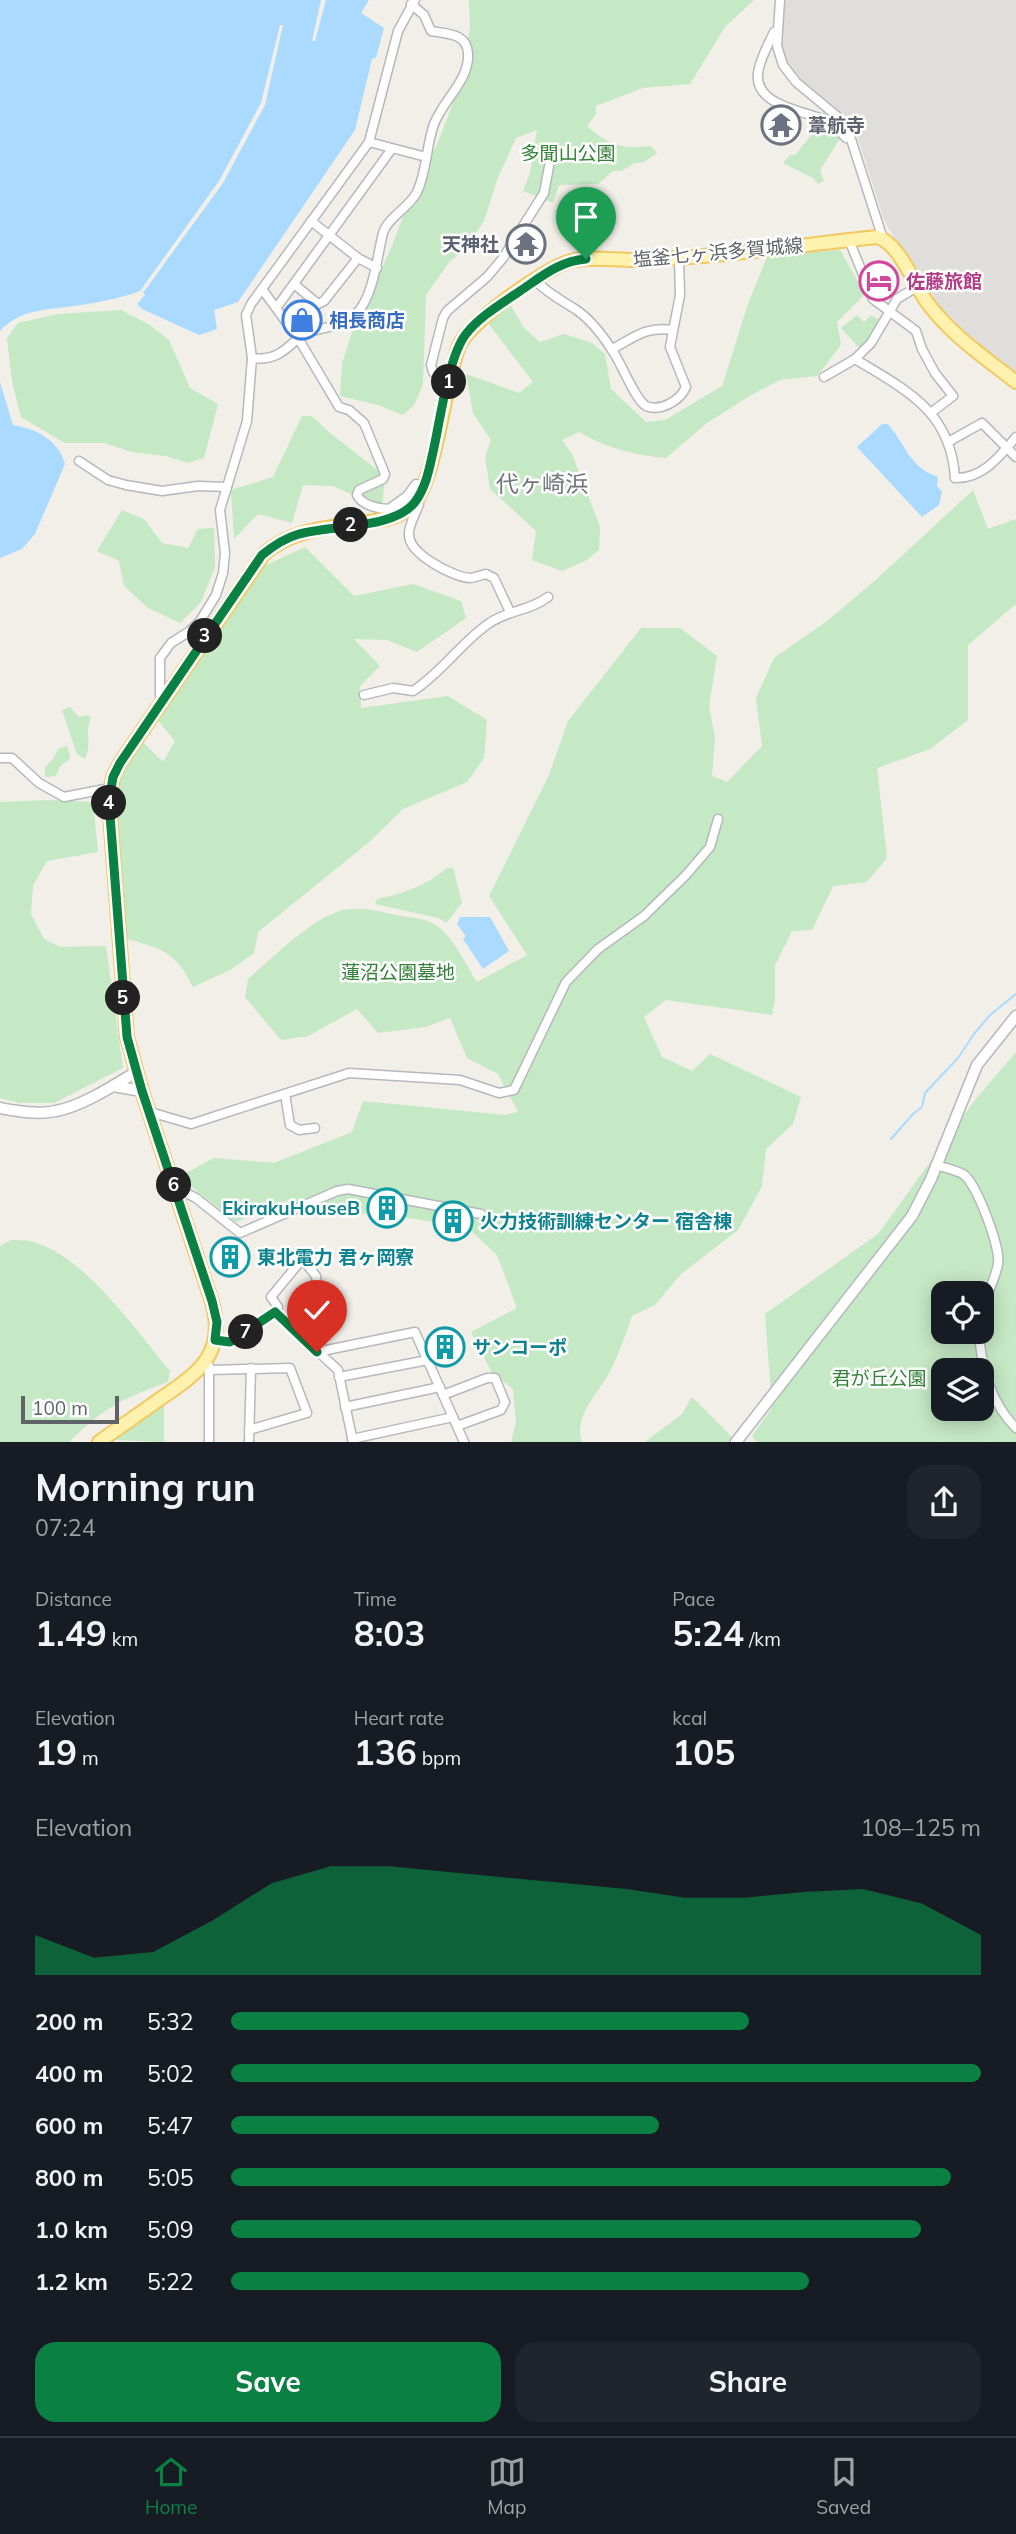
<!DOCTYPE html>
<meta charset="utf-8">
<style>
:root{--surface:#171b24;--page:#20242c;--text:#f1f3f6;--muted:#9ea1a6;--line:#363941;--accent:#0b8043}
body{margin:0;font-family:Mulish,"Noto Sans JP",sans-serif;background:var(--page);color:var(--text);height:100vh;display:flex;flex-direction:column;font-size:26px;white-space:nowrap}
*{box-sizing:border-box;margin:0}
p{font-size:23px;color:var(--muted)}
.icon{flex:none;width:38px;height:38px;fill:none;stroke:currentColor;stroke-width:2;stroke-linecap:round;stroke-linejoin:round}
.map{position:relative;height:1442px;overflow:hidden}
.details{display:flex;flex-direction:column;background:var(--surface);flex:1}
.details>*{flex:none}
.buttons{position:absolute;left:931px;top:1281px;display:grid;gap:14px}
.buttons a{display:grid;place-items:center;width:63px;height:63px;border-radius:14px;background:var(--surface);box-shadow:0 4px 18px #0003;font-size:35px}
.scale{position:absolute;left:21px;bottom:18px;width:98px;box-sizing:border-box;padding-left:7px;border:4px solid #5f6368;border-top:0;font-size:19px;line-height:24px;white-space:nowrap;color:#5f6368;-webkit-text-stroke:5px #fff;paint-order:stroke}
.pin{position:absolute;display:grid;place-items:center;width:60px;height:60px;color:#fff;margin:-72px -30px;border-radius:50% 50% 50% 0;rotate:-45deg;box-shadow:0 0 7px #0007}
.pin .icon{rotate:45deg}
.km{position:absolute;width:35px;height:35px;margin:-18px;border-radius:50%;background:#222;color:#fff;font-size:19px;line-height:35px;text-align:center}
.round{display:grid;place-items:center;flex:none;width:74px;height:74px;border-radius:21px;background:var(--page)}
.headline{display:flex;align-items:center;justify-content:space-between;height:119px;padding:0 35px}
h1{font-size:38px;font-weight:700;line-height:52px}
.figures{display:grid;grid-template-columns:repeat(3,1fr);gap:10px;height:119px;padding:7px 35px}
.figures div{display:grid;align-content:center}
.figures b{font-size:35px;font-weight:700}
.figures small{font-size:19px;font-weight:400}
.figures p{font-size:19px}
.chart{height:196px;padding:14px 35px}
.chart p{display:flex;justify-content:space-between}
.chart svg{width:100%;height:126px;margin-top:7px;fill:var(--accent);opacity:.7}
.button{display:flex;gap:14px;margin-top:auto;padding:14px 35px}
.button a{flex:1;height:80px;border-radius:21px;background:var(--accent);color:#fff;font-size:28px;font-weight:700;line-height:80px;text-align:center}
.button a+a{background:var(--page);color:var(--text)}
ul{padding:0 35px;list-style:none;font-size:23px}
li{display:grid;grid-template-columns:112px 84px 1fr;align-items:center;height:52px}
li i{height:18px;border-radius:9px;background:var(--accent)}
.tab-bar{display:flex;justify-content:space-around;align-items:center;height:98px;border-top:2px solid var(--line);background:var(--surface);font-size:19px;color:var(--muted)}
.tab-bar a{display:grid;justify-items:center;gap:4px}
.tab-bar .active{color:var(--accent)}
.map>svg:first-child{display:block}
.industrial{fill:#e0deda}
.green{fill:#c5e8c5;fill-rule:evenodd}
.water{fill:#aadaff}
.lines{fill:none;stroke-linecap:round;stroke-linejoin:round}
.stream{stroke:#aadaff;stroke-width:2}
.minor-casing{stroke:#b5b8bc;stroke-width:11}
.tertiary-casing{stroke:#b5b8bc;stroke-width:13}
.primary-casing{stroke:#f2c960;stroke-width:16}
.minor{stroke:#fff;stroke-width:8}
.tertiary{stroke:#fff;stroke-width:10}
.primary{stroke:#fff2af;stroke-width:12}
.route-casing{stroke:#fff;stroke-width:14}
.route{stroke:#0b8043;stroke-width:9}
.labels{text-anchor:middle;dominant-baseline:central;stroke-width:5;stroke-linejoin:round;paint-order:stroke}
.worship-label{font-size:19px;font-weight:bold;fill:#5b616d;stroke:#fff;text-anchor:start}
.park-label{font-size:19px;fill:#348238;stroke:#fff}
.street-label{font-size:19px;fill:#5f6368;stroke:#fff}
.hotel-label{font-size:19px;font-weight:bold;fill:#b23c85;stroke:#fff;text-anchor:start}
.shop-label{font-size:19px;font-weight:bold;fill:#366cbe;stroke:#fff;text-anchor:start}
.culture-label{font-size:19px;font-weight:bold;fill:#0d838f;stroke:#fff;text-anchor:start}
.quarter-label{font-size:23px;fill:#70757a;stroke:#fff}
</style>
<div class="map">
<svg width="1016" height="1442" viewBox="0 0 1016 1442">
<rect width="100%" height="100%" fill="#f1efe8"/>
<path class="industrial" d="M 783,0 L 1016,0 L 1016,375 L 948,319 L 929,297 L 884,220 L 854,126 L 847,117 L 797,75 L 785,59 L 780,46 Z"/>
<g class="green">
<path d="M 469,0 L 754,0 L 725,27 L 690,84 L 643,88 L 596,106 L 596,114 L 587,126 C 609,146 623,149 651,146 L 657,153 L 644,162 L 635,163 L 621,171 L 613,171 L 598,184 L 559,185 L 553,203 L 523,191 L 530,173 L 537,130 L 516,138 L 497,180 L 484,221 L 466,248 L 450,261 L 426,295 L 423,384 L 414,405 L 403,415 L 378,405 L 340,396 L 342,363 L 352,333 L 392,246 L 418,176 L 437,145 L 459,87 L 470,27 Z"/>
<path d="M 817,121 L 826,124 L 841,137 L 820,170 L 824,181 L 818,184 L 813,178 L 783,163 L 790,155 L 795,155 L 813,133 Z"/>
<path d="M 840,250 L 865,294 L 837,322 L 841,345 L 817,376 L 780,380 L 751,395 L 707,423 L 666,458 C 635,455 606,448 579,432 L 562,440 L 572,454 L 600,527 L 599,550 L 587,560 L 562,571 L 532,560 L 536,531 L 490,489 L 485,457 L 491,440 L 473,413 L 466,374 L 519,393 L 533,382 L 488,323 L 508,301 L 524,328 L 540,342 L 564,334 L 592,343 L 605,354 L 611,389 L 646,422 L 665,420 L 722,386 L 749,301 L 768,255 Z"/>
<path d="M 121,310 L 150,325 L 169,340 L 190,388 L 218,404 L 204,458 L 188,463 L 166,456 L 132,452 L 104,443 L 65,443 L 21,417 L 12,381 L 7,338 L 18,323 L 58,314 Z"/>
<path d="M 857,315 L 864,322 L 871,315 L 879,320 L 871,338 L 861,350 L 841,328 Z"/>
<path d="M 302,416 L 312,416 L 330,433 L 385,476 L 382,507 L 333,486 L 303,485 L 292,523 L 258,514 L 234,539 L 231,490 L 273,477 Z"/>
<path d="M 973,490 L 988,529 L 1016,519 L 1016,604 L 968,645 L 968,720 L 930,749 L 877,768 L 887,858 L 867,882 L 833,886 L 812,930 L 792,931 L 775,965 L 775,1000 L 772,1015 L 666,1000 L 644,1017 L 662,1057 L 692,1071 L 710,1054 L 801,1097 L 793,1124 L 766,1149 L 762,1186 L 738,1230 L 681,1274 L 655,1305 L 632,1316 C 625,1335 619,1355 609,1373 C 598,1394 573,1416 582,1442 L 511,1442 L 516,1422 L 513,1389 L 492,1373 L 471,1332 L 517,1308 L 497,1255 L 467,1227 L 388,1215 L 297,1209 L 291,1199 L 236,1222 L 179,1177 L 214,1158 L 274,1163 L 352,1132 L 363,1101 L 505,1115 L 518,1112 L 498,1074 L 467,1058 L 450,1018 L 425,1027 L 378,1033 L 357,1009 L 308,1036 L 281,1040 L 245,997 L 248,979 C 274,957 310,919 343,910 C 362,906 382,912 401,916 C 415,918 430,919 441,929 C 456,943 466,965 477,982 L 527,955 L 489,896 L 549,775 L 568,721 L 641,628 L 680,628 L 717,656 L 709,706 L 715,738 L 712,776 L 727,782 L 762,746 L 756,698 L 774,658 L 827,621 L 879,577 Z"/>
<path d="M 122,510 L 144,519 L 162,543 L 188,548 L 198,529 L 214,528 L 215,567 L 201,602 L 180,623 L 148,608 L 124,586 L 119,561 L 97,551 Z"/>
<path d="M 305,547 L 354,596 L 413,584 L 461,601 L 466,618 L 417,652 L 387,640 L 354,639 L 380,666 L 360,686 L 361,708 L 448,696 L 487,720 L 484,758 L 467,782 L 403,809 L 368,843 L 258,932 L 254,953 L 230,970 L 193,987 C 175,950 161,949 124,938 L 117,799 L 119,778 L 143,742 L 163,762 L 175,741 L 155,717 L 184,672 L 266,565 Z"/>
<path d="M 70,707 L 79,717 L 87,715 L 91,717 C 84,736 93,740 85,759 L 77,754 L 62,710 Z"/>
<path d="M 67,746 L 70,755 L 69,760 L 61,765 L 56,776 L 45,777 L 45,767 L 53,759 L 58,749 Z"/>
<path d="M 49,800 L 93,802 L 98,852 L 47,861 L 33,885 L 31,914 L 44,939 L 60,947 L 106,946 L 123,1068 L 54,1103 L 20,1103 L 0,1098 L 0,802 Z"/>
<path d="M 447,868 L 453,868 L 462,903 L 446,923 L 439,918 L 375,904 L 377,899 C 402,894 428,885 447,868 Z"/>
<path d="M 1016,1052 L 1016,1442 L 757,1442 L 752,1436 L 772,1408 L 765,1314 L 878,1234 L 975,1100 ZM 943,1293 L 982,1293 L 982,1332 L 943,1332 ZM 943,1370 L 982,1370 L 982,1409 L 943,1409 Z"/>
<path d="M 11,1240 C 18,1240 26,1240 33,1242 C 84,1255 137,1332 170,1371 L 168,1382 C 123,1398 103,1408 69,1442 L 0,1442 L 0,1246 Z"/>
<path d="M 692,1397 L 735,1440 L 739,1442 L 645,1442 L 682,1414 Z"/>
<path d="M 164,1402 L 164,1442 L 116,1440 L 117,1437 Z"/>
</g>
<g class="water">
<path d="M 0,0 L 321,0 L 312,41 L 315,41 L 326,0 L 369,0 L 361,13 L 384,28 L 376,58 L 372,59 L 355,130 L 238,302 L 214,310 L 217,329 L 199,335 L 142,309 L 137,304 L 145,295 L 143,293 L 223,183 L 265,105 L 283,25 L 280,25 L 261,103 L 219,181 L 140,291 C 121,298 101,302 81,305 C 52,310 22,307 0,331 Z"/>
<path d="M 0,382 L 13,425 C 36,429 58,439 65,464 L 35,534 L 22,549 L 0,558 Z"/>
<path d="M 882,424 L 888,424 C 906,445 909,467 938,477 L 937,486 L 942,492 L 939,505 L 922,517 L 857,447 Z"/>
<path d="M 460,917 L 490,917 L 509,951 L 483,969 L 463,939 L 466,936 L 457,924 Z"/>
</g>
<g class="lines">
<path class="stream" d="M 891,1139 L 913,1114 L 922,1107 L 925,1093 L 958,1058 L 974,1034 L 990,1015 L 1016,994"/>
<g class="minor-casing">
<g id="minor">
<path d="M 780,0 L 777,46 L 783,65 L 796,82 L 838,117 L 850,136 L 883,239"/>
<path d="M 774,32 C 769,43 762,55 759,68 C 749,105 802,110 825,120 C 834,124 840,132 846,138"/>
<path d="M 369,142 L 426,157"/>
<path d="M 311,221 L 358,258 L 377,268"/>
<path d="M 849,240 L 873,299 L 916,331 L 922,349 L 935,373 L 953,396 L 932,412"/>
<path d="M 535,280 C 547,293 561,300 575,309 C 589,318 603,336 612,350 C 621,362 635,400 646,406 C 660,412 680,401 686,387 L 670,347 L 680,295 L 679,258"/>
<path d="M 294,284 L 318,304 L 324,301 L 358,258"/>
<path d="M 262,289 L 298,338 L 302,334 C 318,328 344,327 356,314 C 374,296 377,256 383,233 C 388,217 410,207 417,192 C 427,172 426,146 434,124 C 443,100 470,80 468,53 C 467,33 446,34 431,31 L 424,15 L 411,4"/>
<path d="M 277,307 L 391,150"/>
<path d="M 612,349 C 635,337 646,326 673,330"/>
<path d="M 252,358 C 273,361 284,352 298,338 L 339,407 L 349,410 L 364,423 L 385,474 L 383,479 L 359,490 L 357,495 C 362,505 378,509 389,509 L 407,496 L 416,484 L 424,487"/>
<path d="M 855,359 C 906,390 951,411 955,478 C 983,479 1000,456 1016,437"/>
<path d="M 824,377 L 855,359 L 871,343 L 897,299 L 918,286"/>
<path d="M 449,380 L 433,372 L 431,365 L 443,318 L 447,311 L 487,277 L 503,258 L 544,193 L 551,156"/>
<path d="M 948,442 L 982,423 L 1016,457"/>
<path d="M 79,461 L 108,480 L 126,485 L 162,491 L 198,486 L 227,487"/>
<path d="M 418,499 L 419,504 C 416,513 408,526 409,535 C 409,554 453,577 470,578 C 474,578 481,575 486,574 L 494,578 L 510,612"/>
<path d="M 364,695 L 393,688 L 413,691 C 442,672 461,643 488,624 C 507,610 530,611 548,597"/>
<path d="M 162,699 L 160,696 L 160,658 L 171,643 L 190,631 L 200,621 L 216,595 L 223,573 L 225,553 L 220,510 L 247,421 L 252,358 L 246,315 L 251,304 L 369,142 L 398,31 L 415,0"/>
<path d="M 0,758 L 12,758 L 39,783 L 64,797 L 110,788"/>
<path d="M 285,1094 L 290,1125 L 299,1130 L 315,1128"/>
<path d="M 150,1112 L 191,1124 L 349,1073 L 460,1080 L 499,1093 L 514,1090 L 566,982 L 598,949 L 644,916 L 686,875 L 710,847 L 718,819"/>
<path d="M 937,1165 C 945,1168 955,1170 963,1174 C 976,1182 1001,1248 998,1264 C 995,1280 986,1295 982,1310"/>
<path d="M 176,1188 L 196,1198 L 240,1233 L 337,1191 L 348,1189 L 481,1214"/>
<path d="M 275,1312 L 278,1307 L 271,1297 L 299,1263 L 304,1261 L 316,1276 L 318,1291 L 286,1323"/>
<path d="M 979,1332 C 981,1367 991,1403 1016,1428"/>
<path d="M 215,1340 L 230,1342 L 275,1312 L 338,1370 L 353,1442"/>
<path d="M 317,1352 L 415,1332 L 464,1442"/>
<path d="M 209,1366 L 209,1442"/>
<path d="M 210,1370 L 290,1368 L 307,1413 L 249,1430"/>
<path d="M 339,1377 L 428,1360"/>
<path d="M 443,1395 L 487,1378 L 495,1378 L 505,1402 L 501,1410 L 457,1426"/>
<path d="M 345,1407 L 440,1387"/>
<path d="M 352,1439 L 453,1417"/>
<path d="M 249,1442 L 251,1368"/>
</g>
</g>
<g class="tertiary-casing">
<g id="tertiary">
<path d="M 113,1086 L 142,1091"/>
<path d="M 0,1108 C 17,1111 38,1115 56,1111 C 82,1106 113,1086 136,1072"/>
<path d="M 736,1442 L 912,1216 L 931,1179 L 977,1065 L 1016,1016"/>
</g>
</g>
<g class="primary-casing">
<path id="primary" d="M 99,1442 C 118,1428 138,1415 157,1401 C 197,1374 227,1355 212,1302 L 142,1091 L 127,1037 L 109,802 L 113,777 L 120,763 L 263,555 C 289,530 327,528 361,523 C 378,521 397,519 411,507 C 436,484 444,383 459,346 C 468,323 546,267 571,261 C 591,256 613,260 634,260 C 648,260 662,259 676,258 C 743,254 810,244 877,237 C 898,242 914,283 926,301 C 950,334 984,357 1016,382"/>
</g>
<use href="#minor" class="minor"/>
<use href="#tertiary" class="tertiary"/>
<use href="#primary" class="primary"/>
</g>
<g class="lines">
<g class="route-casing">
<path id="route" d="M 317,1352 L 275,1312 L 230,1342 L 215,1340 L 217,1322 L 212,1301 L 142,1091 L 127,1037 L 109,802 L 113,777 L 120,763 L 262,555 C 273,546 285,538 299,534 C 330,525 395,529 415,502 C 426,487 429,470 433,452 C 440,422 448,357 466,334 C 479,317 501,304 520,291 C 541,277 559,261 586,259"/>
</g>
<use href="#route" class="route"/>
</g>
<defs>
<g id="temple-ring" transform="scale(2.0125)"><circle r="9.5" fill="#fff" stroke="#6b7280" stroke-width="1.5"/><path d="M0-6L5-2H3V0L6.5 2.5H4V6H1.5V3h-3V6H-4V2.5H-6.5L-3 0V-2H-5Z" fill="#6b7280"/></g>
<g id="hotel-ring" transform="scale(2.0125)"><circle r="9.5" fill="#fff" stroke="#d1479c" stroke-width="1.5"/><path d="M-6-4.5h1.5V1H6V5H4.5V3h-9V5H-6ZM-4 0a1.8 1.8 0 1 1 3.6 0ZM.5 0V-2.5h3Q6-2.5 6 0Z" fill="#d1479c"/></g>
<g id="shop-ring" transform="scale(2.0125)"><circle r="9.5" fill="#fff" stroke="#3f7fe0" stroke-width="1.5"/><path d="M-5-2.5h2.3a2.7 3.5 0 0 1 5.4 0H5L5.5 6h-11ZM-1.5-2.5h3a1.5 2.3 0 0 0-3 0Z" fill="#3f7fe0"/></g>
<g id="building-ring" transform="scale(2.0125)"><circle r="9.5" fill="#fff" stroke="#0f9aa8" stroke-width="1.5"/><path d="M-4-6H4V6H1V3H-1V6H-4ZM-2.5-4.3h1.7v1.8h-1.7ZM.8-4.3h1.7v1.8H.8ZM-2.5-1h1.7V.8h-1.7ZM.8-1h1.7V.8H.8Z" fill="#0f9aa8"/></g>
</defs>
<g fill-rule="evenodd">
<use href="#temple-ring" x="781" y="125"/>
<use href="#temple-ring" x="526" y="244"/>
<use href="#hotel-ring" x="879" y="281"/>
<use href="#shop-ring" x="302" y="320"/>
<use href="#building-ring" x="387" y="1208"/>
<use href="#building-ring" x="453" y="1221"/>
<use href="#building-ring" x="230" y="1257"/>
<use href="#building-ring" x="445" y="1347"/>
</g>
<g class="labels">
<g class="worship-label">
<text x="808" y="125">葦航寺</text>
<text x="499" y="244" text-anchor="end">天神社</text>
</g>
<g class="park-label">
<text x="568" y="153">多聞山公園</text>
<text x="398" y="972">蓮沼公園墓地</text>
<text x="879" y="1378">君が丘公園</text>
</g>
<g class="street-label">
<text transform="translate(718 252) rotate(-5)">塩釜七ヶ浜多賀城線</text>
</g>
<g class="hotel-label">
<text x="906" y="281">佐藤旅館</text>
</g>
<g class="shop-label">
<text x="329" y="320">相長商店</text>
</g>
<g class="culture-label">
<text x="360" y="1208" text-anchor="end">EkirakuHouseB</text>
<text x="480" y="1221">火力技術訓練センター 宿舎棟</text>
<text x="257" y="1257">東北電力 君ヶ岡寮</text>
<text x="472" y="1347">サンコーポ</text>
</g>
<g class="quarter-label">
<text x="542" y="483">代ヶ崎浜</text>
</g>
</g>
</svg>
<div class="buttons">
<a><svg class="icon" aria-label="locate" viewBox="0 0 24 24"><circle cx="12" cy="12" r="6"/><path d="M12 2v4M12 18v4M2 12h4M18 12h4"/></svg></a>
<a><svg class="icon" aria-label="layers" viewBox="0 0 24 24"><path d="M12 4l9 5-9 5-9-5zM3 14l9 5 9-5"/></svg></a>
</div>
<div class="scale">100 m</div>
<div class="pin" style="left:586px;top:259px;background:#1e9e55"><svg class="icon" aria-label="arrive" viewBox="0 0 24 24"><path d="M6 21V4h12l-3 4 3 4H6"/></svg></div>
<div class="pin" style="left:317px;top:1352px;background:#d93025"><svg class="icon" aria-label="check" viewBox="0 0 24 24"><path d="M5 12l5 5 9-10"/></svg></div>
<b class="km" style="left:449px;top:382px">1</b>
<b class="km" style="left:351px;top:525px">2</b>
<b class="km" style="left:205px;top:636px">3</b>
<b class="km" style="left:109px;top:803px">4</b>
<b class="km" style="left:123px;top:998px">5</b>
<b class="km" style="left:174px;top:1185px">6</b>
<b class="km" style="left:246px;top:1332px">7</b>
</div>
<section class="details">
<div class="headline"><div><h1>Morning run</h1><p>07:24</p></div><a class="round"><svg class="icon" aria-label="share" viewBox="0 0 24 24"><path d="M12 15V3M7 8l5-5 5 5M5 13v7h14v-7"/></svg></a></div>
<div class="figures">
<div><p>Distance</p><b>1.49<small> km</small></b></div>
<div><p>Time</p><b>8:03</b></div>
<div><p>Pace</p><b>5:24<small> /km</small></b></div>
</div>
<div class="figures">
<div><p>Elevation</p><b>19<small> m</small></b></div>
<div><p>Heart rate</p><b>136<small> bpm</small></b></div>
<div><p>kcal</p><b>105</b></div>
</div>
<div class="chart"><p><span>Elevation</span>108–125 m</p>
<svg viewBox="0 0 160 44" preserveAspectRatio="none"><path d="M0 44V30L10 38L20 36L30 25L40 12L50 6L60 6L70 8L80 10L90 12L100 14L110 17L120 17L130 15L140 14L150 19L160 30V44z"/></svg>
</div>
<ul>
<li><b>200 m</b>5:32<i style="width:69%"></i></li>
<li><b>400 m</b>5:02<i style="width:100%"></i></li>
<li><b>600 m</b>5:47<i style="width:57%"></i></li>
<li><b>800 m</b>5:05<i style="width:96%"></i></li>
<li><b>1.0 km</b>5:09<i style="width:92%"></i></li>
<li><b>1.2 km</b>5:22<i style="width:77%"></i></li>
</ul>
<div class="button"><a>Save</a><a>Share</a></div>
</section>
<nav class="tab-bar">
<a class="active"><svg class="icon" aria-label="home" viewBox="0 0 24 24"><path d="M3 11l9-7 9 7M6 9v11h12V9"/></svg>Home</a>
<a><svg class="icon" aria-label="map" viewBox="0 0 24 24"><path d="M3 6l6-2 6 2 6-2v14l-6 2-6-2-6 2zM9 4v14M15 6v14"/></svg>Map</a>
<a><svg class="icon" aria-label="saved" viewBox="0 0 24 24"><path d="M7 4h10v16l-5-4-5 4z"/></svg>Saved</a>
</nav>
